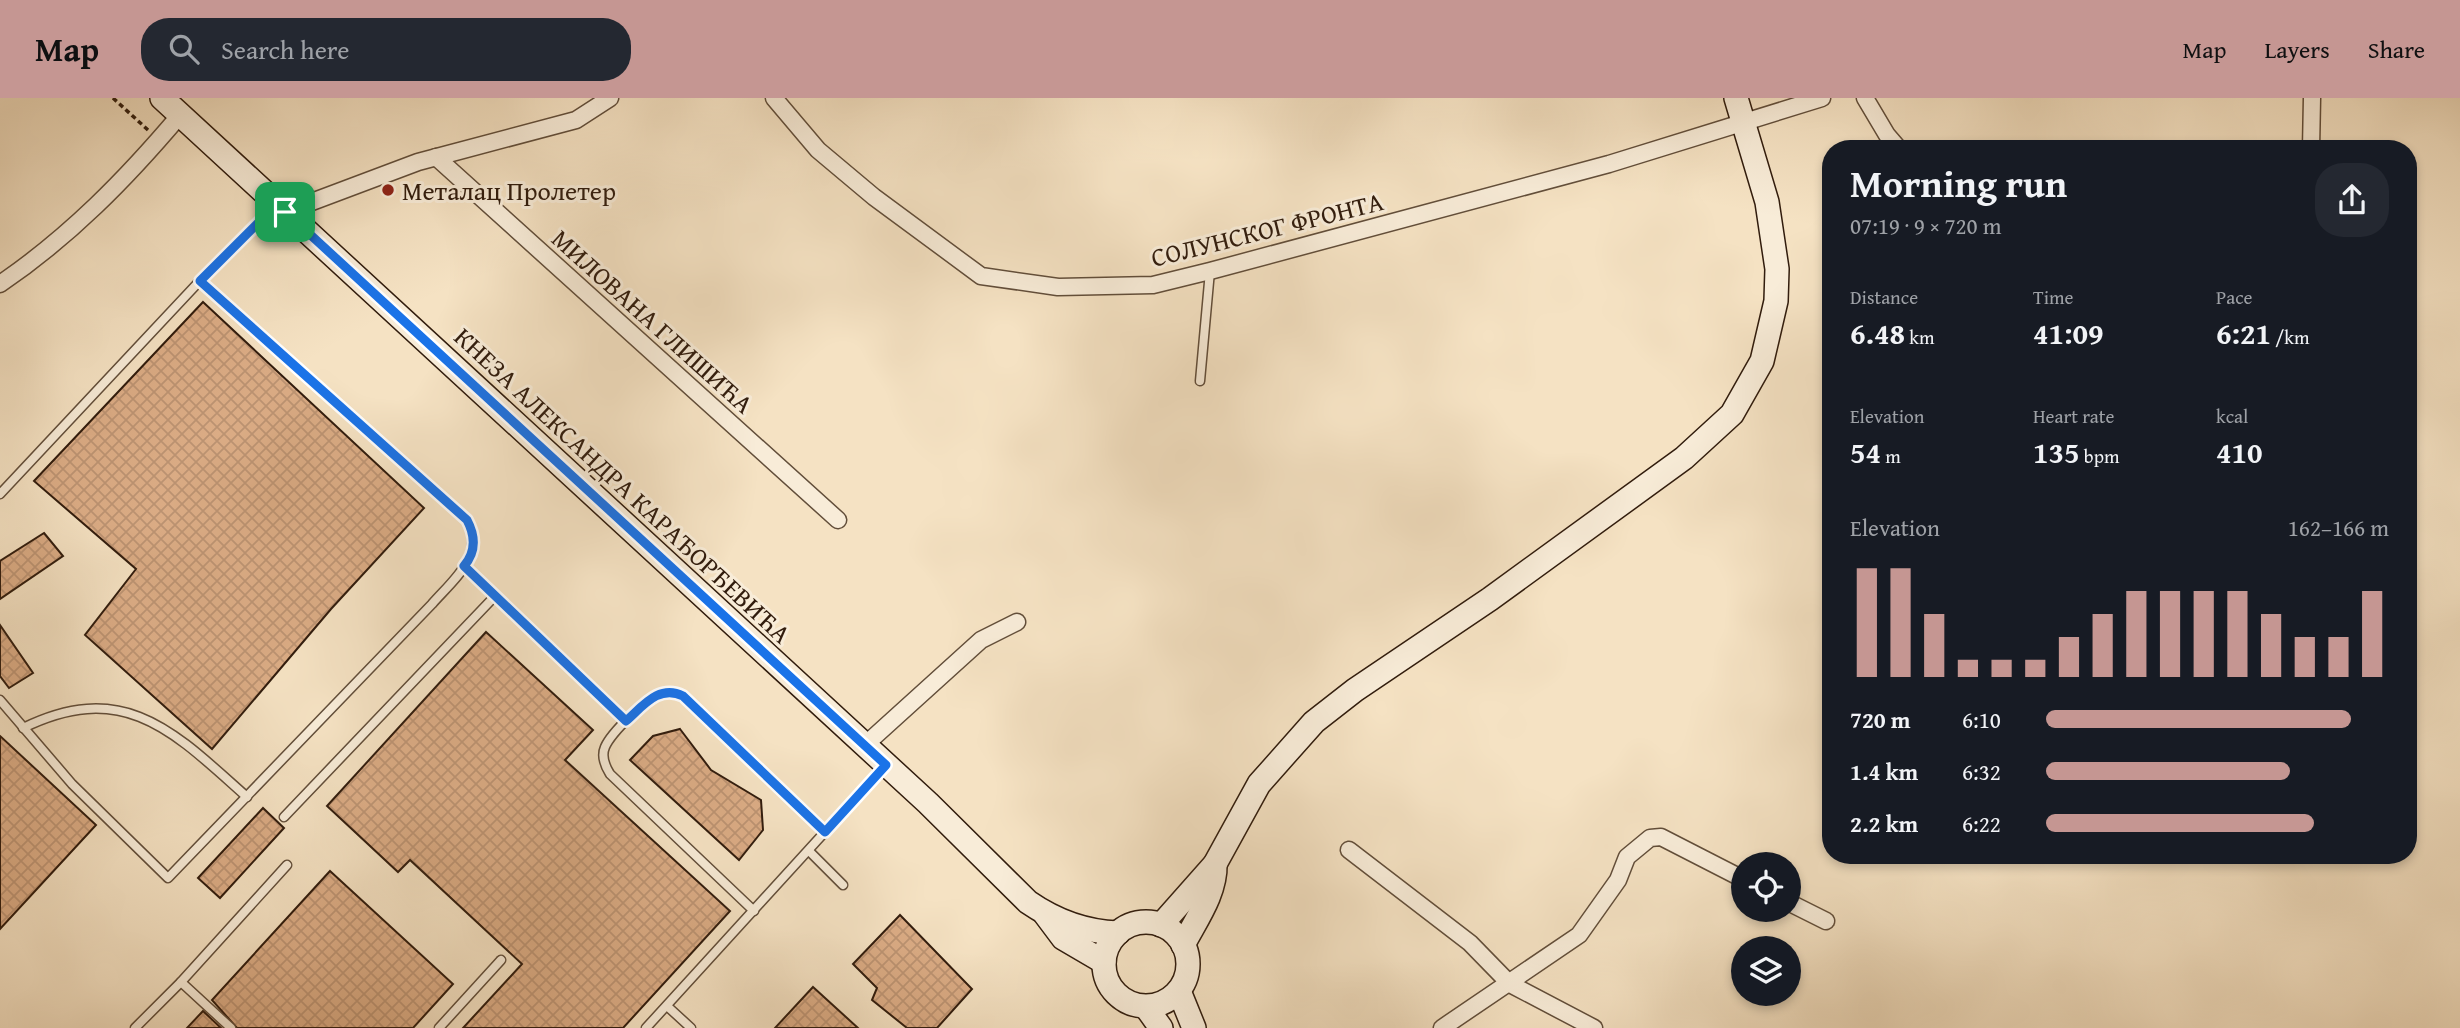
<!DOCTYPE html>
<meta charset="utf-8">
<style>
:root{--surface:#171b24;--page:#242831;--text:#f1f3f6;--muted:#9ea1a6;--accent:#c59692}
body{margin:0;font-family:"Gentium Book Plus",serif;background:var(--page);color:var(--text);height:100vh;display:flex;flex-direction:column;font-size:26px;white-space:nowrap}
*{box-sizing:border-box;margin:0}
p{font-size:23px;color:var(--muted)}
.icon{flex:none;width:38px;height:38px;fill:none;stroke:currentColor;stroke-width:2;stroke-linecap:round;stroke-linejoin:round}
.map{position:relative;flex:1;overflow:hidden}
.drawer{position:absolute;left:1822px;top:42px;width:595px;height:724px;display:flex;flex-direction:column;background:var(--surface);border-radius:28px;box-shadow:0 4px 10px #0003}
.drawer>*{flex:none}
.tools{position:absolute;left:1731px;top:754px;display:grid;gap:14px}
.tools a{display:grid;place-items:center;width:70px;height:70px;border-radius:50%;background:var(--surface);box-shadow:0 4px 10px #0003;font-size:35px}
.pin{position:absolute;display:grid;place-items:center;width:60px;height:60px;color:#fff;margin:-30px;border-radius:14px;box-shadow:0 4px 10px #0006}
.round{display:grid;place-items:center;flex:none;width:74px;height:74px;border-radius:28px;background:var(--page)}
.summary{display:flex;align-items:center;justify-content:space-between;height:119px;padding:0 28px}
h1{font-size:38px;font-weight:700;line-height:52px}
.metrics{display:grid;grid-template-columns:repeat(3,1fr);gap:10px;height:119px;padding:7px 28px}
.metrics div{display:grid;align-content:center}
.metrics b{font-size:30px;font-weight:700}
.metrics small{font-size:19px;font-weight:400}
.metrics p{font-size:19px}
.chart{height:196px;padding:14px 28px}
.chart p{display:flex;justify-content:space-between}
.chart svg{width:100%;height:126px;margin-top:7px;stroke:var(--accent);stroke-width:6}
ul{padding:0 28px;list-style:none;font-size:23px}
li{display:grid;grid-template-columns:112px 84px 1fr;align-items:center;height:52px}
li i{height:18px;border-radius:9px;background:var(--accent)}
header{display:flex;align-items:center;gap:42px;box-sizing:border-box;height:98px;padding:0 35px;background:var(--accent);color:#111}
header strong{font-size:33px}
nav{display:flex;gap:38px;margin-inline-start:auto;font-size:24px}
.search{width:490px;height:63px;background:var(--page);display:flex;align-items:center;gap:18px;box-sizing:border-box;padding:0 24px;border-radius:28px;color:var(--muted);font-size:26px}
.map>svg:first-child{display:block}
.building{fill:url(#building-cross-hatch);stroke:#311c0d;stroke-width:2}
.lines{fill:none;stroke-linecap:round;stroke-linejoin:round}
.lane-casing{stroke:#624e3a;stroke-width:11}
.street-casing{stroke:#624e3a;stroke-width:19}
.secondary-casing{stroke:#311c0d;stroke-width:26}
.path{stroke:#311c0d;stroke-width:3.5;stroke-dasharray:5 3.5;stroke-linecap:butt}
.lane{stroke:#f8ecd8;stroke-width:8}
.street{stroke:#f8ecd8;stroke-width:16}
.secondary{stroke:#f8ecd8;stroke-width:23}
.route-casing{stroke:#fff;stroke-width:14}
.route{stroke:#1a73e8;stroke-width:9}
.poi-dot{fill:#8f2418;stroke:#f8ecd8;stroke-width:2.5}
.labels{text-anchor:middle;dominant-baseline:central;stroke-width:6;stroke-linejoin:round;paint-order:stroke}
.poi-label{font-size:26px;fill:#311c0d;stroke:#f8ecd8;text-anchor:start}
.street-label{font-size:26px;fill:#311c0d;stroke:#f8ecd8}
</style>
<header>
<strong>Map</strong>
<div class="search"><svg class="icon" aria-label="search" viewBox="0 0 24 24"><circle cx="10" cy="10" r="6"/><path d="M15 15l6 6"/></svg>Search here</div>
<nav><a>Map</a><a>Layers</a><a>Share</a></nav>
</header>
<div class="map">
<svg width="2460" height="930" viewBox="0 0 2460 930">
<defs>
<pattern id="building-cross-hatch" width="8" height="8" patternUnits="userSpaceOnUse" patternTransform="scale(1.75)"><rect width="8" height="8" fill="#dbac85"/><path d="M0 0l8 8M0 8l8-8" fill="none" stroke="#bc9372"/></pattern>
</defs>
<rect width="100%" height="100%" fill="#f5e2c3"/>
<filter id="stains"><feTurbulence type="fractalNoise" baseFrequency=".00286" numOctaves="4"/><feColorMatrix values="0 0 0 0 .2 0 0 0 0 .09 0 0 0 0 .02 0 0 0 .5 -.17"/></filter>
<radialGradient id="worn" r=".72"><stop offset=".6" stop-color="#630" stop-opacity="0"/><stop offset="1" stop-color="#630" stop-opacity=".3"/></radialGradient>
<g class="building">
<path d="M 203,204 L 424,410 L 331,511 L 212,651 L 85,537 L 136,471 L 34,383 Z"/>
<path d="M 44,435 L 63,458 L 0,501 L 0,463 Z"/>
<path d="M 0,527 L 33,575 L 9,590 L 0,578 Z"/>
<path d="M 486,534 L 593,632 L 565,662 L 730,813 L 623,930 L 463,930 L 522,866 L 410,762 L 398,774 L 327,708 Z"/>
<path d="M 680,631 L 711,672 L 761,702 L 763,732 L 739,762 L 630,662 L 653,638 Z"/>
<path d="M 0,638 L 96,727 L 0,831 Z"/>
<path d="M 263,710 L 284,730 L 220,800 L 198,780 Z"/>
<path d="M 330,773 L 453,886 L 413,930 L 237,930 L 212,902 Z"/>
<path d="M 900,817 L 972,891 L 937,930 L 907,930 L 872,902 L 877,890 L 853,866 Z"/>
<path d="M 813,889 L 858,930 L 775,930 Z"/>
<path d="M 203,913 L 221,930 L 187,930 Z"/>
</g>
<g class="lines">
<g class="lane-casing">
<g id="lane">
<path d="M 1200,283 L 1210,173"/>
<path d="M 0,396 L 210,172 L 276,107"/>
<path d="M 464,469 L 626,623"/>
<path d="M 0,602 L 72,686 L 168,780 L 432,506 C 454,481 485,458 467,423 L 200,183"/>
<path d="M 23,630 C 125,580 175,635 247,699"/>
<path d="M 284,719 L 495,498"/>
<path d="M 809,753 L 843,787"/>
<path d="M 754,813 L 610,676 C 605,668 601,658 605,649 C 611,635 647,599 662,595 C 670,593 676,595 683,599 L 825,734"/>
<path d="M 181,884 L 287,767"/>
<path d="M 667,908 L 691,930"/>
<path d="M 135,930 L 181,884 L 231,930"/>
<path d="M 439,930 L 501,862"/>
<path d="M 646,930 L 885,668"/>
</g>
</g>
<g class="street-casing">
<g id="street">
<path d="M 774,0 L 818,52 L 874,99 L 981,178 L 1058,189 L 1153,187 L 1210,173 L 1609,66 L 1822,0"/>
<path d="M 1865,0 L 1887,37 L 1899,51"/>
<path d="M 2311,51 L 2312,0"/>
<path d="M 436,59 L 838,422"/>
<path d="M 285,114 L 418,64 L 576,22 L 610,0"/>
<path d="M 0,186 C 69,139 126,81 180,17"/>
<path d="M 865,647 L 981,542 L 1017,524"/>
<path d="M 1349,752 L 1470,845 L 1510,886 L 1594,930"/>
<path d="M 1788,804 L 1826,823"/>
<path d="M 1442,930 L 1579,837 L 1618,782 L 1627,759 L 1650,740 L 1661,739 L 1743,781"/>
</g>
</g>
<g class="secondary-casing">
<g id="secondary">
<path d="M 162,0 L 928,705 L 1028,804 C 1054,822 1086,834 1118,835"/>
<path d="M 1045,816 L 1063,840 L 1104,864"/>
<circle cx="1146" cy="866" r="42"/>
<path d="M 1161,827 L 1215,766 L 1259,686 L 1314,624 L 1355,592 L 1490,501 L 1684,360 L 1732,316 L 1762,263 L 1776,203 L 1777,171 L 1767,104 L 1736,0"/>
<path d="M 1183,847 C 1196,822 1216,795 1215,766"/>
<path d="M 1179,893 L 1194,930"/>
<path d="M 1146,909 L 1161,930"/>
</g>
</g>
<path class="path" d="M 113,0 L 148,32"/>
<use href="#lane" class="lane"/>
<use href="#street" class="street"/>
<use href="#secondary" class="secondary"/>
</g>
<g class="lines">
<g class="route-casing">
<path id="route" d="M 277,106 L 886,667 L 825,734 L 683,598 C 659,586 643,608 626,623 L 464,468 C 476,454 476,439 467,422 L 200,183 Z"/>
</g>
<use href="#route" class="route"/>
</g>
<circle class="poi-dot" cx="388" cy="92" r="7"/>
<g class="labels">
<g class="poi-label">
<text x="402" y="92">Металац Пролетер</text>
</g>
<g class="street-label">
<text transform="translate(1267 131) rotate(-14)">СОЛУНСКОГ ФРОНТА</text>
<text transform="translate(653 223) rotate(42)">МИЛОВАНА ГЛИШИЋА</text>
<text transform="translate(623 387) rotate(43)">КНЕЗА АЛЕКСАНДРА КАРАЂОРЂЕВИЋА</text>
</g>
</g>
<rect width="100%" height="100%" filter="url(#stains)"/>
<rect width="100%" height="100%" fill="url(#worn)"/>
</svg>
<div class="tools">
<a><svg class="icon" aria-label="locate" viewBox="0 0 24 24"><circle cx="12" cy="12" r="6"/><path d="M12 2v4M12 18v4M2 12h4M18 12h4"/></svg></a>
<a><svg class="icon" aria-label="layers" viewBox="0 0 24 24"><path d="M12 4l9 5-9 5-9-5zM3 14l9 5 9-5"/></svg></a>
</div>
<div class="pin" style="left:285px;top:114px;background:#1e9e55"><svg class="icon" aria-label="arrive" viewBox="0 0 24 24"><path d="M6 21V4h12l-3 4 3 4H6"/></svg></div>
<section class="drawer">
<div class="summary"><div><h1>Morning run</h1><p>07:19 · 9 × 720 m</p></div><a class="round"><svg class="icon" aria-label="share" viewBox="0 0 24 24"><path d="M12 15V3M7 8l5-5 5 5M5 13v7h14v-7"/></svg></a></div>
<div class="metrics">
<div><p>Distance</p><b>6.48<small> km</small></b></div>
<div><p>Time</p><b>41:09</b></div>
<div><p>Pace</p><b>6:21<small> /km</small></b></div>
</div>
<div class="metrics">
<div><p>Elevation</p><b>54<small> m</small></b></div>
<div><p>Heart rate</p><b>135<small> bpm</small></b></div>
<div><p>kcal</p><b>410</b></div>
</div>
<div class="chart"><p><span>Elevation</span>162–166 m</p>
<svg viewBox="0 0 160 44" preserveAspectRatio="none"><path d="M5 44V6M15 44V6M25 44V22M35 44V38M45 44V38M55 44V38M65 44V30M75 44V22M85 44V14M95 44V14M105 44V14M115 44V14M125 44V22M135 44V30M145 44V30M155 44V14"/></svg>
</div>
<ul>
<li><b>720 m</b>6:10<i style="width:89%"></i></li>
<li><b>1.4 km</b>6:32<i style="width:71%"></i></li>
<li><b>2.2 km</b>6:22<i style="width:78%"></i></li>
</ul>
</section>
</div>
